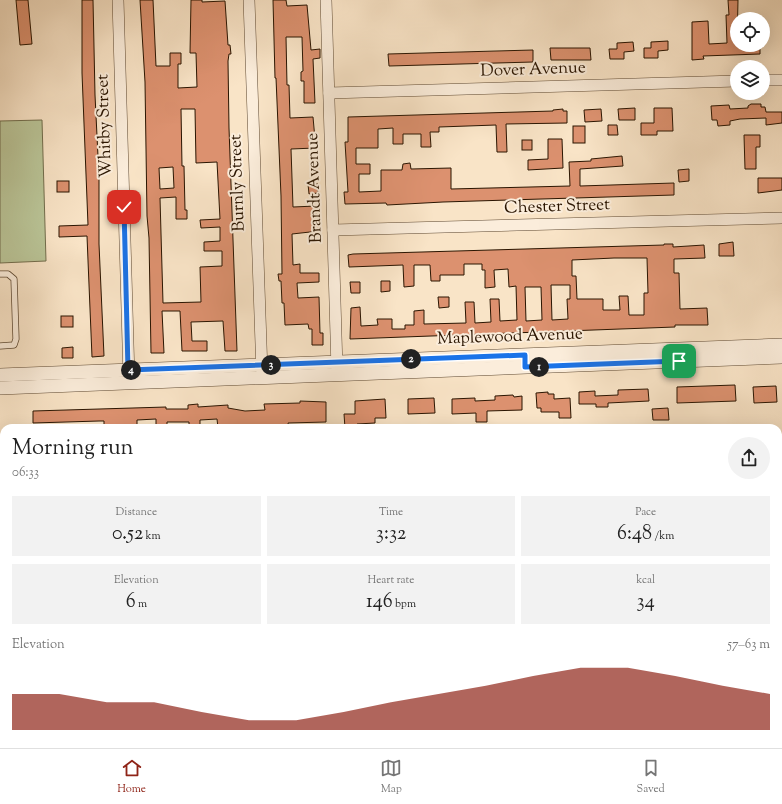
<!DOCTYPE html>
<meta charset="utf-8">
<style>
:root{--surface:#fff;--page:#f2f2f2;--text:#222;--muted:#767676;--line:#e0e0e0;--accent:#8f2418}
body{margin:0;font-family:"Sorts Mill Goudy",serif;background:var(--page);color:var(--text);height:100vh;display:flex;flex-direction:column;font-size:15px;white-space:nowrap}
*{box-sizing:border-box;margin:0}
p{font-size:13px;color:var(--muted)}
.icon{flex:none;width:22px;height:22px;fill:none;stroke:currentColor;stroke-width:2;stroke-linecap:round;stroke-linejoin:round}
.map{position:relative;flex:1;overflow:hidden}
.drawer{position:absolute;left:0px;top:424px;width:782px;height:324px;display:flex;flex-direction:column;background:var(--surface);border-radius:12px 12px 0 0;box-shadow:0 4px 16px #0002}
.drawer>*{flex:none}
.controls{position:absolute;left:730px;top:12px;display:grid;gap:8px}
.controls a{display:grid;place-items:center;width:40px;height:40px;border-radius:50%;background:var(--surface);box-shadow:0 4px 16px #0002;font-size:20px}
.pin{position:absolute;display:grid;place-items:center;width:34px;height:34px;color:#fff;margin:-17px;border-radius:8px;box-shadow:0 2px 6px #0006}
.km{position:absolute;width:20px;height:20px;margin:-10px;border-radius:50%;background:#222;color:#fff;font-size:11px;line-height:20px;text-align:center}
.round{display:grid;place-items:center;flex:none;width:42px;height:42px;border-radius:21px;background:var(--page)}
.summary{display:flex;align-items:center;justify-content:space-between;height:68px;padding:0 12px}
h1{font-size:22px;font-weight:600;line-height:30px}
.figures{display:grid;grid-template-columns:repeat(3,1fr);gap:6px;height:68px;padding:4px 12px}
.figures div{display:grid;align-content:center;border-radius:0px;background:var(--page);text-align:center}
.figures b{font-size:20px;font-weight:600}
.figures small{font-size:11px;font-weight:400}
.figures p{font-size:11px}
.chart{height:112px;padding:8px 12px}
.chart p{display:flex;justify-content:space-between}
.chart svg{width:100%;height:72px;margin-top:4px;fill:var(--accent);opacity:.7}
.menu{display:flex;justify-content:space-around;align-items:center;height:56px;border-top:1px solid var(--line);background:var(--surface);font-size:11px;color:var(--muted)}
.menu a{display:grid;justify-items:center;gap:2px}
.menu .active{color:var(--accent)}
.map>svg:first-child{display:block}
.green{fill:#bac598;stroke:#726d4c}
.building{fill:#dc916f;stroke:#2a1501;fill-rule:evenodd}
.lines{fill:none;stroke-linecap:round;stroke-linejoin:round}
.service-casing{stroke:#5e4932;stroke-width:7}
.minor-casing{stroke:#5e4932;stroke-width:12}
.tertiary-casing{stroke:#5e4932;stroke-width:14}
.service{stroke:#fbeddb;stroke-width:5.5}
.minor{stroke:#fbeddb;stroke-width:11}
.tertiary{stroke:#fbeddb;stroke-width:13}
.route-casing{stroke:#fff;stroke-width:8}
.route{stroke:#1a73e8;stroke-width:5}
.labels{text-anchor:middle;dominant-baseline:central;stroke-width:4;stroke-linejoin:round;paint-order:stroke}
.street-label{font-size:17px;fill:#2a1501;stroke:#fbeddb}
</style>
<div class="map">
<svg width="782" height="748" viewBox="0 0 782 748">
<rect width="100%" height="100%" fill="#f9e4c7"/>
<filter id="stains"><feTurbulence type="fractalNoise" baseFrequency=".005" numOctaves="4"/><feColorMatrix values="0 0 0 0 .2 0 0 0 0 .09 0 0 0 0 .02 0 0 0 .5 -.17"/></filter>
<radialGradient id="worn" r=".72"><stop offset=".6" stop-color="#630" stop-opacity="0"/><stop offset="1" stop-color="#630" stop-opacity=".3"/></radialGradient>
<path class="green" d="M 42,120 L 46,261 L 0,263 L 0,121 Z"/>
<g class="building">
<path d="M 16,0 L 28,0 L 32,44 L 20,45 Z"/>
<path d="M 82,0 L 93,0 L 95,95 L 99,177 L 99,244 L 104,356 L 92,357 L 87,236 L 59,237 L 59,226 L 88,225 L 82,73 Z"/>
<path d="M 140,0 L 153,0 L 156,66 L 170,66 L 170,53 L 181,53 L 181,64 L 178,64 L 178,88 L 197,87 L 196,53 L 190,53 L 191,0 L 202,0 L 202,2 L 225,1 L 228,45 L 230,45 L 231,54 L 229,54 L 228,61 L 229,128 L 237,351 L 225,351 L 223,321 L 191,322 L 192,341 L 207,341 L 207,351 L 182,351 L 180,311 L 162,311 L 164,353 L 151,353 L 149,238 L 147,216 L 145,82 ZM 181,109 L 195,109 L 196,163 L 217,162 L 220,219 L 200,220 L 201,228 L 220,227 L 220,241 L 204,242 L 204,251 L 222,251 L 222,266 L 200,267 L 201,302 L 163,303 L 160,198 L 176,197 L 176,219 L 187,219 L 187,210 L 185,210 L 184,166 L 182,166 ZM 173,167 L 174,188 L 160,189 L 159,168 Z"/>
<path d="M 273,0 L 286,0 L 287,6 L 307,5 L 311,50 L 320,49 L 320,58 L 313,59 L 315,103 L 304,103 L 304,81 L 301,81 L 301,72 L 303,71 L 302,37 L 286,37 L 287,85 L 289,85 L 290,118 L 313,117 L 315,139 L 315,148 L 291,149 L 293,207 L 316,206 L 316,220 L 319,220 L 319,231 L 292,234 L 293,265 L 300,264 L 300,273 L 319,273 L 319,282 L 297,283 L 298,298 L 319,297 L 320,333 L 323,333 L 323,345 L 312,345 L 312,329 L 309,329 L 308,324 L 285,325 L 284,303 L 282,303 L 281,281 L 279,281 L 278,274 L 282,274 L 281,196 L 276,78 L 275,78 Z"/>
<path d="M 728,0 L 738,0 L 737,45 L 760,45 L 760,54 L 703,56 L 704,59 L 692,60 L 692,22 L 708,21 L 709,44 L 727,43 L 726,15 L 729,15 Z"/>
<path d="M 668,41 L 668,50 L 658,51 L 658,58 L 644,58 L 644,48 L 651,48 L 651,42 Z"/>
<path d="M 633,42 L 634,51 L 624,52 L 624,59 L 610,59 L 609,49 L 617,49 L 617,43 Z"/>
<path d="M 550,48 L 590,48 L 591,60 L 551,60 Z"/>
<path d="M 533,50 L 533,62 L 389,66 L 388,54 Z"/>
<path d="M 751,104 L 761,104 L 761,107 L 765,107 L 766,112 L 782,112 L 782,123 L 766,125 L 766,118 L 740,119 L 730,121 L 730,125 L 718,126 L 717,120 L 712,120 L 711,106 L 729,105 L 730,109 L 748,108 L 748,106 Z"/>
<path d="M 635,108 L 635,120 L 619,120 L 618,109 Z"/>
<path d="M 654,108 L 672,108 L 673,131 L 657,131 L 657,135 L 641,135 L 641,123 L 654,123 Z"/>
<path d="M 563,109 L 563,111 L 567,111 L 567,123 L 506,124 L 507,152 L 497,152 L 496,125 L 439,127 L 439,132 L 430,132 L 431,147 L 421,147 L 421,134 L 403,134 L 403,144 L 393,144 L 393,128 L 378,129 L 378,148 L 356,148 L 356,164 L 370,164 L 370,174 L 359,174 L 359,192 L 381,191 L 381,170 L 402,170 L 403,164 L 410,163 L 411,169 L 451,168 L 451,189 L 570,186 L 569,162 L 591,161 L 591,159 L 622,156 L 623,166 L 580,169 L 580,186 L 674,183 L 674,195 L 443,202 L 387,205 L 386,203 L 345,204 L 344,192 L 348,192 L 345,142 L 348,142 L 348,117 L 553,111 L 553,110 Z"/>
<path d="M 601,109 L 602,121 L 585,122 L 584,110 Z"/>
<path d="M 608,125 L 617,125 L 618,135 L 608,135 Z"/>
<rect x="573" y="126" width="12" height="17"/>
<path d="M 744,135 L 760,135 L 760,147 L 756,147 L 756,169 L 745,169 Z"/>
<path d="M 548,139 L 562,139 L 563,168 L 528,170 L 528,160 L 548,159 Z"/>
<rect x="522" y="140" width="10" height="10"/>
<path d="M 689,169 L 689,181 L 679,182 L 678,170 Z"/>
<path d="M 758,178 L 782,178 L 782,190 L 758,193 Z"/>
<rect x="57" y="181" width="12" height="11"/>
<path d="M 308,184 L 318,184 L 318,193 L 309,194 Z"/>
<path d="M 733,242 L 734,256 L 719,256 L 719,244 Z"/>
<path d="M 664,244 L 673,244 L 673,247 L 704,245 L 705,258 L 674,259 L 674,273 L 679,273 L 680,309 L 707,308 L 708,325 L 675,325 L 675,327 L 350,339 L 351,308 L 360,307 L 361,326 L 378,325 L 377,319 L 392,319 L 392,329 L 405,329 L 405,325 L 414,325 L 414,311 L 424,310 L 424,324 L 466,323 L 465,302 L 474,302 L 475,323 L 491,322 L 490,299 L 499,299 L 500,321 L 517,320 L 516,286 L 509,287 L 508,269 L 494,270 L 495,287 L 485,288 L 485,270 L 482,270 L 482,264 L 464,264 L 464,275 L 440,275 L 440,281 L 431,281 L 430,265 L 414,265 L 414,286 L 404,287 L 403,265 L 349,267 L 348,255 L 353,254 L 664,245 ZM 614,258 L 647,258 L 648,293 L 644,293 L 644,315 L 629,315 L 628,296 L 619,296 L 620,310 L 603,310 L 603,299 L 577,299 L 576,276 L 572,276 L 572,260 ZM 551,285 L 570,285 L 570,299 L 567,299 L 568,319 L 552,320 ZM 525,287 L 541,287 L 542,320 L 526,321 Z"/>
<path d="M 381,281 L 390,281 L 390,291 L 381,292 Z"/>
<path d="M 350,282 L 360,282 L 360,293 L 351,293 Z"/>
<path d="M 438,297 L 449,297 L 449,307 L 439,308 Z"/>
<rect x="61" y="316" width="12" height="11"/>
<path d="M 73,347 L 73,358 L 62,358 L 62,348 Z"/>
<path d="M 735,385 L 736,401 L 677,403 L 677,387 Z"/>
<path d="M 776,386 L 777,402 L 754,403 L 753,387 Z"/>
<path d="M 648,389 L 649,401 L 608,403 L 608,407 L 596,407 L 596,404 L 579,404 L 579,392 L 595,391 L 595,396 L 618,395 L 618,390 Z"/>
<path d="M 548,392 L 548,394 L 554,394 L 554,399 L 570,398 L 571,418 L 559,418 L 559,412 L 541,412 L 541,408 L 537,408 L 536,393 Z"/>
<path d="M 513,395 L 514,397 L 522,396 L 522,410 L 487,411 L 487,422 L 476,422 L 476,413 L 452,414 L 452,399 L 475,398 L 475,401 L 495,400 L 495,396 Z"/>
<path d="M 434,398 L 435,413 L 408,414 L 408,399 Z"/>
<path d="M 385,399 L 386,418 L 375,418 L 375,423 L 357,424 L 357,426 L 352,426 L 352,428 L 345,428 L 344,414 L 355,414 L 355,401 Z"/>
<path d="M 300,401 L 326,402 L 326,422 L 288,423 L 289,428 L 266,428 L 265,426 L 252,426 L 252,425 L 228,425 L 229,428 L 218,428 L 217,419 L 200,420 L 200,425 L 189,425 L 189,422 L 167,422 L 167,428 L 156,428 L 156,419 L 137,420 L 137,427 L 104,427 L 104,421 L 99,421 L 33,423 L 33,411 L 166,407 L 166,409 L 188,409 L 188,405 L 198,404 L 198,407 L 228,405 L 228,408 L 245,411 L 265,410 L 264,404 L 300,403 Z"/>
<path d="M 668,408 L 669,420 L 653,420 L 652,409 Z"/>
</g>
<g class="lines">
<g class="service-casing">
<path id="service" d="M 0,274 L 8,274 L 14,279 L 16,339 L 14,345 L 0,346"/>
</g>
<g class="minor-casing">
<g id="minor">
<path d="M 118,0 L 129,378"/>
<path d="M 249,0 L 262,373"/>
<path d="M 326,0 L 337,369"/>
<path d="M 763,80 L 782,80"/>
<path d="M 329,93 L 737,81"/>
<path d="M 333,230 L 782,218"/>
<path d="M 778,513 L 782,513"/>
<path d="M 0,544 L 4,544"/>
<path d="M 778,671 L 782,671"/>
<path d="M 0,702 L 4,702"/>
<path d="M 344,744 L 344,748"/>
</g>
</g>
<g class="tertiary-casing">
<g id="tertiary">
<path d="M 0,375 L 782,345"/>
<path d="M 0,388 L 782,357"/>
</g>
</g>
<use href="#service" class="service"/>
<use href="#minor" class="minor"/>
<use href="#tertiary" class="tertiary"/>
</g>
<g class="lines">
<g class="route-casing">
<path id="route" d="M 124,207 L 128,370 L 525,355 L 525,367 L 679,361"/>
</g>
<use href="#route" class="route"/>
</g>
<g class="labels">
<g class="street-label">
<text transform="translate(533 70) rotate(-2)">Dover Avenue</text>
<text transform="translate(105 126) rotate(-92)">Whitby Street</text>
<text transform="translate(238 183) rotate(-92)">Burnly Street</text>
<text transform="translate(315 188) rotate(-92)">Brandt Avenue</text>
<text transform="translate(557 207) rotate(-2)">Chester Street</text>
<text transform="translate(510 337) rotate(-2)">Maplewood Avenue</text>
</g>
</g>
<rect width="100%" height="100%" filter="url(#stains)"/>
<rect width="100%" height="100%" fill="url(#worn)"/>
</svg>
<div class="controls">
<a><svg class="icon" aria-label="locate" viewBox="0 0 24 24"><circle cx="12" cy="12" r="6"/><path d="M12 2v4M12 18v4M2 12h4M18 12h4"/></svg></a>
<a><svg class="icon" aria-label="layers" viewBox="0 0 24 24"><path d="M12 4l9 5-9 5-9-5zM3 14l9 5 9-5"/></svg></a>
</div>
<div class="pin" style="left:679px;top:361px;background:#1e9e55"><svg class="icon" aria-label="arrive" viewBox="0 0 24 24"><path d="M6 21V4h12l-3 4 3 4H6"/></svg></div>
<div class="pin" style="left:124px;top:207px;background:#d93025"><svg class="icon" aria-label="check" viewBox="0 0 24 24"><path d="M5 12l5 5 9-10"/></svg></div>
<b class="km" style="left:539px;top:367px">1</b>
<b class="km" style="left:411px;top:359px">2</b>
<b class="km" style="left:271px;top:365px">3</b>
<b class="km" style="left:131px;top:370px">4</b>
<section class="drawer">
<div class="summary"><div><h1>Morning run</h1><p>06:33</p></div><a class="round"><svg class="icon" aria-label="share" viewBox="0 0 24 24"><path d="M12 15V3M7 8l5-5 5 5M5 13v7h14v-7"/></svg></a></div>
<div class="figures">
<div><p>Distance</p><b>0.52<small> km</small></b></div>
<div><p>Time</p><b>3:32</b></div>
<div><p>Pace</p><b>6:48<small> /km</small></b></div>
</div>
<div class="figures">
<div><p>Elevation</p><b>6<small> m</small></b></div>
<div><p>Heart rate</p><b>146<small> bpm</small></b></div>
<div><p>kcal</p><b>34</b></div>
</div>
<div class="chart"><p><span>Elevation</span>57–63 m</p>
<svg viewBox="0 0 160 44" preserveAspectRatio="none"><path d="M0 44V22L10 22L20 27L30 27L40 33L50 38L60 38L70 33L80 27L90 22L100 17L110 11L120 6L130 6L140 11L150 17L160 22V44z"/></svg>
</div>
</section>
</div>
<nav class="menu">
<a class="active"><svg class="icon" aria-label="home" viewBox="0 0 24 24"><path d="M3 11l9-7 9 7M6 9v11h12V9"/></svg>Home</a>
<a><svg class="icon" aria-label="map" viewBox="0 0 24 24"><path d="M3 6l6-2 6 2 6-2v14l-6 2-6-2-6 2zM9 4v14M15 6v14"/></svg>Map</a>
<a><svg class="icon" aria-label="saved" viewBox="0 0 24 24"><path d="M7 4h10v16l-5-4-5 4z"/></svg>Saved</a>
</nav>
